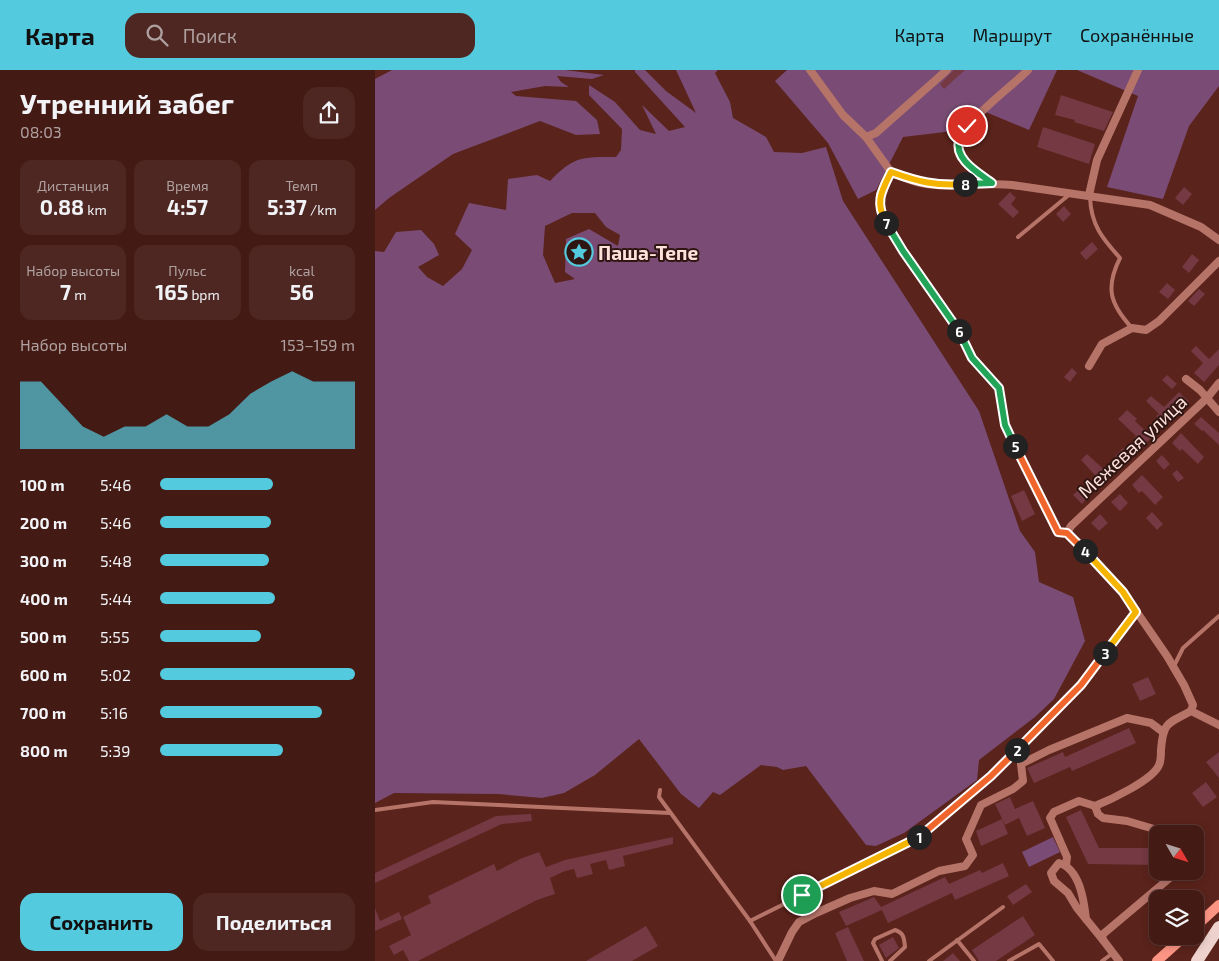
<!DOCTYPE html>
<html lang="ru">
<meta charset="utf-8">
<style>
:root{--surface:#441a14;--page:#4e2722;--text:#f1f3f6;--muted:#afa1a0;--line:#5c3834;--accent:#54cade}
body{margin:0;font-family:"Exo 2",sans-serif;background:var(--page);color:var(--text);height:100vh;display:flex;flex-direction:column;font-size:19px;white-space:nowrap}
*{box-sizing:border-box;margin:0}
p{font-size:16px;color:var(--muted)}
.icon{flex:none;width:28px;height:28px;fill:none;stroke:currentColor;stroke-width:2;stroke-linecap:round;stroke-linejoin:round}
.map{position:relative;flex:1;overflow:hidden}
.drawer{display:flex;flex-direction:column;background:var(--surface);width:375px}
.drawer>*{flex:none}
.needle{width:32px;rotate:129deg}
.fabs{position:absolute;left:774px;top:755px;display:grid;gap:10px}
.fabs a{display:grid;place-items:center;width:55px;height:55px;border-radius:10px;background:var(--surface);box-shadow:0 2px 8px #0003,0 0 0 1px var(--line);font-size:25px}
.pin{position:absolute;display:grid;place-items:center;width:42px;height:42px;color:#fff;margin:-21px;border:2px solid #fff;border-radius:50%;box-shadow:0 1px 5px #0007}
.km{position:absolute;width:25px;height:25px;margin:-12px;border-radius:50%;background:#222;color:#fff;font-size:14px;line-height:25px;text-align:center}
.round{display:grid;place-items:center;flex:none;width:52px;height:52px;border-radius:15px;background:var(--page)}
.head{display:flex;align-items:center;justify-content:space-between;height:85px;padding:0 20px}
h1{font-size:28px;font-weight:700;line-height:38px}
.stats{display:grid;grid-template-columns:repeat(3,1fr);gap:8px;height:85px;padding:5px 20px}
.stats div{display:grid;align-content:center;border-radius:12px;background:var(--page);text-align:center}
.stats b{font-size:21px;font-weight:700}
.stats small{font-size:14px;font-weight:400}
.stats p{font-size:14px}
.chart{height:140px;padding:10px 20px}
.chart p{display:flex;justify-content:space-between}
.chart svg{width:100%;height:90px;margin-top:5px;fill:var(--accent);opacity:.7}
.cta{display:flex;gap:10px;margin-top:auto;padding:10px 20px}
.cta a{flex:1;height:58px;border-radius:15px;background:var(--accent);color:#111;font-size:20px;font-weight:700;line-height:58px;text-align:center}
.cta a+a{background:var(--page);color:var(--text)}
ul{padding:0 20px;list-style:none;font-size:16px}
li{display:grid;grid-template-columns:80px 60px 1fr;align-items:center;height:38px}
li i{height:12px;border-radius:6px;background:var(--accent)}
header{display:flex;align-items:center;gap:30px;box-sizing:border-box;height:70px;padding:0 25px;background:var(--accent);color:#111}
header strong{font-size:24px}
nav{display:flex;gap:28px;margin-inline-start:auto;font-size:18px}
.search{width:350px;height:45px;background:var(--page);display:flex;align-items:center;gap:12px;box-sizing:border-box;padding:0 18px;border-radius:15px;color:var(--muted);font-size:19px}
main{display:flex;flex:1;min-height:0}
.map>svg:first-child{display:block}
.green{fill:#7a4c75;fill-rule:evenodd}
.building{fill:#743943}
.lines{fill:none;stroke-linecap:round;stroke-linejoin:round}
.lane{stroke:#b67469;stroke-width:4}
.street{stroke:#b67469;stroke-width:8}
.secondary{stroke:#fd9584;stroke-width:10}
.primary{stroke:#eed2cd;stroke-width:12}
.split-1-casing{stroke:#fff;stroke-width:10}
.split-2-casing{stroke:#fff;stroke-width:10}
.split-3-casing{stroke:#fff;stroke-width:10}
.split-4-casing{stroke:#fff;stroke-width:10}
.split-5-casing{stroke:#fff;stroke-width:10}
.split-6-casing{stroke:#fff;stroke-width:10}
.split-7-casing{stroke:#fff;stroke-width:10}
.split-8-casing{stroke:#fff;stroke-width:10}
.split-9-casing{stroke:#fff;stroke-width:10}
.split-1{stroke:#f5b400;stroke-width:6}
.split-2{stroke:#f0652b;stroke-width:6}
.split-3{stroke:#f0652b;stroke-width:6}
.split-4{stroke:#f5b400;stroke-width:6}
.split-5{stroke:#f0652b;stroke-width:6}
.split-6{stroke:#22a559;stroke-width:6}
.split-7{stroke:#22a559;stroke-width:6}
.split-8{stroke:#f5b400;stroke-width:6}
.split-9{stroke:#22a559;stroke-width:6}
.labels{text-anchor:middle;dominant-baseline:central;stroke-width:4;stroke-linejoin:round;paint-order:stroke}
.poi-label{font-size:19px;font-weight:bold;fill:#ffe1dc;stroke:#2f1612;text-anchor:start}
.street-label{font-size:19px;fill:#ffe1dc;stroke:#2f1612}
</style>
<header>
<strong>Карта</strong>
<div class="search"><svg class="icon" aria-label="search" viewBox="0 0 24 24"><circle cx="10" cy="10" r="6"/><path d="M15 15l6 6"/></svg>Поиск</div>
<nav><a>Карта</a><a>Маршрут</a><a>Сохранённые</a></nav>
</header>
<main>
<section class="drawer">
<div class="head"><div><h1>Утренний забег</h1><p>08:03</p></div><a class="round"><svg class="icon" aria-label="share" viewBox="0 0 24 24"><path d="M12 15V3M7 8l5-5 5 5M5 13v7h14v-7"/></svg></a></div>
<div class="stats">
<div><p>Дистанция</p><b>0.88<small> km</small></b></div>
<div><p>Время</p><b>4:57</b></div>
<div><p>Темп</p><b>5:37<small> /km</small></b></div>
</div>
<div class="stats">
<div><p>Набор высоты</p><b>7<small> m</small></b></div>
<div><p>Пульс</p><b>165<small> bpm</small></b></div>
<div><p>kcal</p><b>56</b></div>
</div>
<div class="chart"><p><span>Набор высоты</span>153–159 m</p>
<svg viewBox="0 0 160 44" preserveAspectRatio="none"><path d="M0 44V11L10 11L20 22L30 33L40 38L50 33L60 33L70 27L80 33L90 33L100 27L110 17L120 11L130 6L140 11L150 11L160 11V44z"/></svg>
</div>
<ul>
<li><b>100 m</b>5:46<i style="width:58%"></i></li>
<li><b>200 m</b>5:46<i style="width:57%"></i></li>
<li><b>300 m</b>5:48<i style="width:56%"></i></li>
<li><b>400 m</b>5:44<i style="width:59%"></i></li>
<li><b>500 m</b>5:55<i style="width:52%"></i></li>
<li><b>600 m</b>5:02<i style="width:100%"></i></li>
<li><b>700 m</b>5:16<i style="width:83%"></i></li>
<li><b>800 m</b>5:39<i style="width:63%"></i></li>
</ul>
<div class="cta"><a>Сохранить</a><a>Поделиться</a></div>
</section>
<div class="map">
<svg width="844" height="891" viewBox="0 0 844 891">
<rect width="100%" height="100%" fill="#5a231b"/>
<g class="green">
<path d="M 17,0 L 190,0 L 229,5 L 217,9 L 182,6 L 186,12 L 194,17 L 170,16 L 136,22 L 141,26 L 201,31 L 222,50 L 225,64 L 201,65 L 165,51 L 78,84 L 14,128 L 0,140 L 0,9 Z"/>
<path d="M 260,0 L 270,0 L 291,21 L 321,43 L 301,0 L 343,0 L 340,3 L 355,32 L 358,48 L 391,67 L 399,82 L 427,83 L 451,77 L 468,131 L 604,341 L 645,461 L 660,482 L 664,512 L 698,527 L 710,571 L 679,629 L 660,647 L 604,690 L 602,710 L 529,763 L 501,776 L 491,775 L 431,696 L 408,700 L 402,697 L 386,695 L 345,725 L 338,722 L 324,738 L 306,724 L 264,669 L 220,705 L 189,723 L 167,728 L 123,724 L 19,723 L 0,733 L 0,181 L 9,182 L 21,162 L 46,160 L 59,174 L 64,185 L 43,197 L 52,207 L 68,216 L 87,199 L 97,180 L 80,164 L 94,133 L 131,140 L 133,109 L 162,105 L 175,111 C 199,86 207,87 241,87 L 246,80 L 247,59 L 214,25 L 214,15 L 240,32 L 265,60 L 281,64 L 267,35 L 294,61 L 310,57 L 260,2 ZM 197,143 L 220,143 L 231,157 L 245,165 L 243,176 L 214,159 L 191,169 L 190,202 L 200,209 L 180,213 L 168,185 L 170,156 Z"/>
<path d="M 412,0 L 682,0 L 654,60 L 601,38 L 578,61 L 528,67 L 501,120 L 483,129 L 453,73 L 400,11 Z"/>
<path d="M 702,0 L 844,0 L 844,16 L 814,56 L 788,129 L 732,117 L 763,26 Z"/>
<path d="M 678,767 L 685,782 L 654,797 L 647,782 Z"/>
</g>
<g class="building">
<path d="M 579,0 L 590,0 L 569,19 L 565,14 Z"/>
<path d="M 686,25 L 738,42 L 729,61 L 699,52 L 700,50 L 680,45 Z"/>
<path d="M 668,57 L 720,74 L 714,94 L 662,77 Z"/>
<path d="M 809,117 L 817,124 L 808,135 L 800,128 Z"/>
<path d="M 635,122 L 641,128 L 636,134 L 644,142 L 638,148 L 623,134 Z"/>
<path d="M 689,136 L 696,144 L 688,152 L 681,144 Z"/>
<path d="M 717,172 L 723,179 L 711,190 L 705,183 Z"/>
<path d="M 817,184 L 824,190 L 814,203 L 807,197 Z"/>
<path d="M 792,213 L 800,220 L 793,229 L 784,222 Z"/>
<path d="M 824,219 L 830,224 L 819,236 L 813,231 Z"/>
<path d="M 821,276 L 834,289 L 844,279 L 844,295 L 829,312 L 819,303 L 828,293 L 816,281 Z"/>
<path d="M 697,298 L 702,303 L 695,312 L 689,307 Z"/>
<path d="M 792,305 L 802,314 L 797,319 L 787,310 Z"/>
<path d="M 804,322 L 814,332 L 789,356 L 781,346 L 784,344 L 771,331 L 776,326 L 789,337 Z"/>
<path d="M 752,340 L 762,349 L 760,351 L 777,367 L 767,377 L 759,368 L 761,366 L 743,349 Z"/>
<path d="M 826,347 L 844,363 L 844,375 L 828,360 L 827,361 L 819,354 Z"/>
<path d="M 806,363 L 829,387 L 823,394 L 807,379 L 805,381 L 797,373 Z"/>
<path d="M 748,378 L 756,387 L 748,395 L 740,386 Z"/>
<path d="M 712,384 L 736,406 L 728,414 L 706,390 Z"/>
<path d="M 787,385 L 795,394 L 789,400 L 781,391 Z"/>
<path d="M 802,400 L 809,408 L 803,412 L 797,404 Z"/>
<path d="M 767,405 L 788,427 L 780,435 L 767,421 L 764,423 L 757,415 Z"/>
<path d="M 706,418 L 714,426 L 707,434 L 698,425 Z"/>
<path d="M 649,420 L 660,444 L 647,451 L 636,426 Z"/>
<path d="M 745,424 L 753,433 L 745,441 L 736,432 Z"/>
<path d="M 777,442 L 788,454 L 782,460 L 771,448 Z"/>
<path d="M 725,444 L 733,453 L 724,461 L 716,453 Z"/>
<path d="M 773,607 L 781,624 L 765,631 L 757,614 Z"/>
<path d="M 754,658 L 761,673 L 697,701 L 695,697 L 659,713 L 652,698 L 688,682 L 690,687 Z"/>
<path d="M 844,682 L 844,708 L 831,692 Z"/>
<path d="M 831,712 L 842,727 L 828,737 L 817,723 Z"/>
<path d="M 635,727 L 640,739 L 658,731 L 670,758 L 652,766 L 644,748 L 630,755 L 620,734 Z"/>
<path d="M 706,740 L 724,778 L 782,778 L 782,795 L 713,794 L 691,747 Z"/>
<path d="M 156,744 L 157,751 L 127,754 L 0,813 L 0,803 L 121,746 Z"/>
<path d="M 627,749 L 633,764 L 606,776 L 601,761 Z"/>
<path d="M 298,767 L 298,774 L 248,786 L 250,796 L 234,800 L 231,790 L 215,794 L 218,804 L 202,808 L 199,799 L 190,801 L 175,808 L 180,824 L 162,830 L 43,891 L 34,891 L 28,880 L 19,885 L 14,876 L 36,865 L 28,847 L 56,833 L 53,826 L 119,794 L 122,801 L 145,789 L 164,782 L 171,797 L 190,790 Z"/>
<path d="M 628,793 L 634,806 L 580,830 L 577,823 L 513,853 L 507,840 L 471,856 L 464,842 L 499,827 L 506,837 L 570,807 L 574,814 L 605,800 L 607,803 Z"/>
<path d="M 651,814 L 657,822 L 638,835 L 632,826 Z"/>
<path d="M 0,838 L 5,851 L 24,842 L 27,849 L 0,861 Z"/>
<path d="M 648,846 L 660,865 L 621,891 L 604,891 L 597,880 Z"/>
<path d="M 271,856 L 283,876 L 257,891 L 211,891 Z"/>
<path d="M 473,857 L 489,891 L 472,891 L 460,863 Z"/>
<path d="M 518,867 L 524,878 L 511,888 L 504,875 Z"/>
<path d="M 578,883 L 585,891 L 568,891 Z"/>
</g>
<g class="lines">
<g class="lane">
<path d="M 715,127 C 716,155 727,168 745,188 C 730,218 735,234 757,258"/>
<path d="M 643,167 L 695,124"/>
<path d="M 799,596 L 808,578 L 844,546"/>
<path d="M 285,720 L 284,727 L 375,851 L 401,891"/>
<path d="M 0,740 L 58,732 L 295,743"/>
<path d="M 375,851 L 544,767 L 616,707 L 663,660 L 707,615 L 761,542"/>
<path d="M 582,870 L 599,891"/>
<path d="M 507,891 L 498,873 L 500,869 L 520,860 C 529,863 529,868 530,877 L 515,891"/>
<path d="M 554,891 L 628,837"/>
<path d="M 634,891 L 664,874 L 678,891"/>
<path d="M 727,891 L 738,883"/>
</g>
<g class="street">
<path d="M 435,0 L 468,45 L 491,67 L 516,102"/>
<path d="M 491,67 L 501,63 L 572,0"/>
<path d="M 516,102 L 505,125 L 506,144 L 528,181 L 583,260 L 597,288 L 624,318 L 630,355 L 683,462 L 692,463 L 748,522 L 792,586 L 809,615 L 818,635 L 816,641 L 844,655"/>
<path d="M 516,102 C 525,106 536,111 546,113 C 575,119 606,112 637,115 L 775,135 L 826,157 L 844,170"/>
<path d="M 617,113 C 607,105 586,94 583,81 C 578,58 637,17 653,0"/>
<path d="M 714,125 L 722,90 L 763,0"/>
<path d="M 714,296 L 727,274 L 757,258 L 771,260 L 784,251 L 844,191"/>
<path d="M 811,309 L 825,320 L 844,342"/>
<path d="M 692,463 L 696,456 L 832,328 L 844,313"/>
<path d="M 796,764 L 752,751 L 728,748 L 723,744 L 720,736 C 735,730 778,710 784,695 C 786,691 786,684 786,680 C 788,651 793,654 816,641"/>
<path d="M 691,795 L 692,787 L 675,748 L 679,742 L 704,731 L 720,736"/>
<path d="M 711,849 C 709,831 705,799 684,793 L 676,803 L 679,811 L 693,823 L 702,838 L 728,870"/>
<path d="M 403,891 L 417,862 L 424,852 L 441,843 L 475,828 L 499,821 L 517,824 L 564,801 L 590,796 L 598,785 L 591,769 L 606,735 L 638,719 L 648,711 L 646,694 L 674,680 L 752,648 L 776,653 L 788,662"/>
<path d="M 744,891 L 728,870 L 727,865 L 803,801"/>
</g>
<g class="secondary">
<path d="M 820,857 L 844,835"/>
<path d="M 782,891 L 810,866"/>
</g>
<path class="primary" d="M 822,891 L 844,857"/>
</g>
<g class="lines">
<g class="split-1-casing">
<path id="split-1" d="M 427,825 L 544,767"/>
</g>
<g class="split-2-casing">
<path id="split-2" d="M 544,767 L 616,706 L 642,680"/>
</g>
<g class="split-3-casing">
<path id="split-3" d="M 642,680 L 706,615 L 730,583"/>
</g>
<g class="split-4-casing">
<path id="split-4" d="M 710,481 L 748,522 L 761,542 L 730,583"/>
</g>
<g class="split-5-casing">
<path id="split-5" d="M 640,376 L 683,462 L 692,463 L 710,481"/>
</g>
<g class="split-6-casing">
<path id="split-6" d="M 584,261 L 597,288 L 624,318 L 630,355 L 640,376"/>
</g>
<g class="split-7-casing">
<path id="split-7" d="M 511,153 L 528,181 L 584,261"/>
</g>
<g class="split-8-casing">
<path id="split-8" d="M 511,153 C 500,132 506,122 516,102 C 544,112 560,116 590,114"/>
</g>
<g class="split-9-casing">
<path id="split-9" d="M 590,114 L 617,113 C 604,103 579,90 584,70 C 585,66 590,60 592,56"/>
</g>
<use href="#split-1" class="split-1"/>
<use href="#split-2" class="split-2"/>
<use href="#split-3" class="split-3"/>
<use href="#split-4" class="split-4"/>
<use href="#split-5" class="split-5"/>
<use href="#split-6" class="split-6"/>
<use href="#split-7" class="split-7"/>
<use href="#split-8" class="split-8"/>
<use href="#split-9" class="split-9"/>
</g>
<defs>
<g id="sight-ring" transform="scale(1.4375)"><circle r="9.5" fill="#2f1612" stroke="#54cade" stroke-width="1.5"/><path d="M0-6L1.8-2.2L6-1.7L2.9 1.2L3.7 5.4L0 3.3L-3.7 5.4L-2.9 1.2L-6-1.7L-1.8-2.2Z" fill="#54cade"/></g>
</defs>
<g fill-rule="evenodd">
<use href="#sight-ring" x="204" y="182"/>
</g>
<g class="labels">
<g class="poi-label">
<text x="223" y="182">Паша-Тепе</text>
</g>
<g class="street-label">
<text transform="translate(757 376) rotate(-43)">Межевая улица</text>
</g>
</g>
</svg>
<div class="fabs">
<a><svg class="needle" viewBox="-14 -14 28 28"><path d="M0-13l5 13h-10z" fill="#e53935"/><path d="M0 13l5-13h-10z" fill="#afa1a0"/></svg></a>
<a><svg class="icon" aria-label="layers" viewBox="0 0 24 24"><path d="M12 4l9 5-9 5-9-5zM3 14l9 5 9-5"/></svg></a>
</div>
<div class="pin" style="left:427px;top:825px;background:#1e9e55"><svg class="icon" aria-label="arrive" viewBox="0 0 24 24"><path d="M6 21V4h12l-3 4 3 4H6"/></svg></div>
<div class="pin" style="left:592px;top:56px;background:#d93025"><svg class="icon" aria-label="check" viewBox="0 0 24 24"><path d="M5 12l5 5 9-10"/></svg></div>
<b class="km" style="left:544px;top:767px">1</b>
<b class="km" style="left:642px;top:680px">2</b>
<b class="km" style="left:730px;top:583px">3</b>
<b class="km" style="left:710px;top:481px">4</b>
<b class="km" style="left:640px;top:376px">5</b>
<b class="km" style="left:584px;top:261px">6</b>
<b class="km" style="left:511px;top:153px">7</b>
<b class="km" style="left:590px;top:114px">8</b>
</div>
</main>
